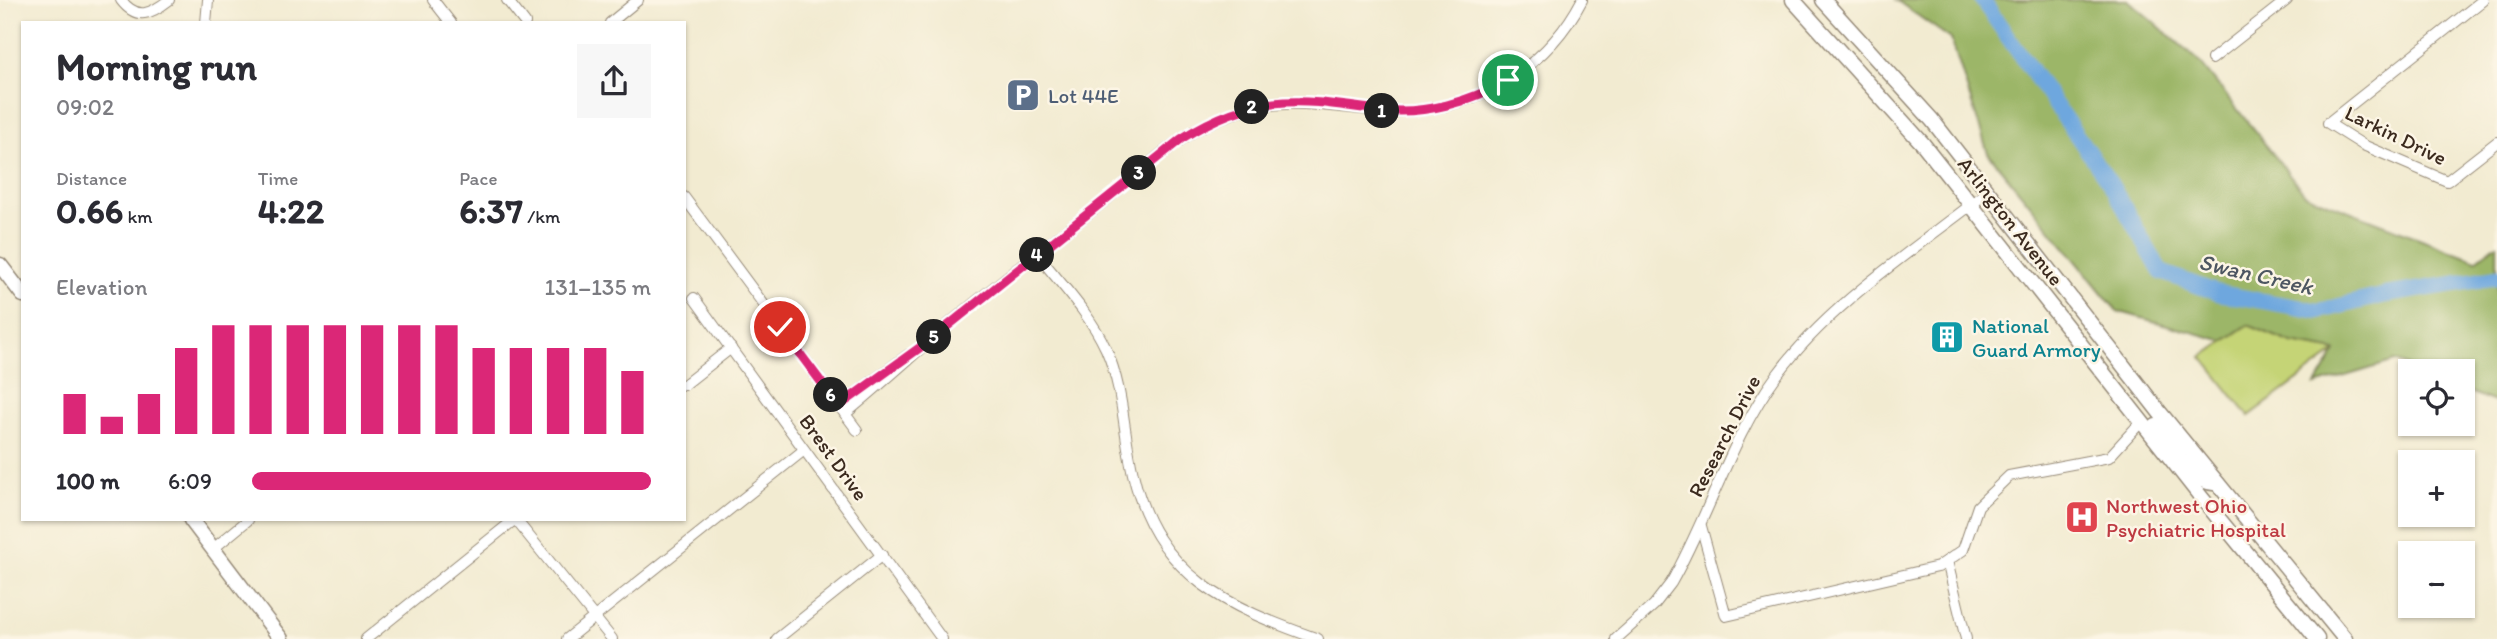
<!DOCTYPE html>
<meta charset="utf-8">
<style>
:root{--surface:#fff;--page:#f7f7f7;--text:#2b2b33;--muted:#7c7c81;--accent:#db2777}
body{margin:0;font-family:Itim,sans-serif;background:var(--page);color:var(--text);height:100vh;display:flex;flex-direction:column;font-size:26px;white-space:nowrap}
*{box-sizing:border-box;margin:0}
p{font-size:23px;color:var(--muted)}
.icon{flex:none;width:38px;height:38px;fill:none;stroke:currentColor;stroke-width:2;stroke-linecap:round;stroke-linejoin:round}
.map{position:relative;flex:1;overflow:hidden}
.sheet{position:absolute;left:21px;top:21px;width:665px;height:500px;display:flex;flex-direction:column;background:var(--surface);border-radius:0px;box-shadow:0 2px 5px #0004}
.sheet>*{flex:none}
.controls{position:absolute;left:2398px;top:359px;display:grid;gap:14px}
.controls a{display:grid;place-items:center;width:77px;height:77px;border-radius:0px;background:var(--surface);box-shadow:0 2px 5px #0004;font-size:35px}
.pin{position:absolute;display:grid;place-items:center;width:60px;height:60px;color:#fff;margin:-30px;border:4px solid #fff;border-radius:50%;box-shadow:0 2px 7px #0007}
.km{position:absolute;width:35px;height:35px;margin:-18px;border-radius:50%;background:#222;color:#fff;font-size:19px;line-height:35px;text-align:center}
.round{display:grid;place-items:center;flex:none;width:74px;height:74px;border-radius:0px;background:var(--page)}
.overview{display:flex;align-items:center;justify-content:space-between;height:119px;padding:0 35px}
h1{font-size:38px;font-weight:700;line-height:52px}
.stats{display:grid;grid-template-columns:repeat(3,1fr);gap:10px;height:119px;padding:7px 35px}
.stats div{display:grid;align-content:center}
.stats b{font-size:35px;font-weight:700}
.stats small{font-size:19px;font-weight:400}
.stats p{font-size:19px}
.chart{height:196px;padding:14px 35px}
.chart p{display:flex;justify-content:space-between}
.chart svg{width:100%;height:126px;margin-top:7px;stroke:var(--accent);stroke-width:6}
ul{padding:0 35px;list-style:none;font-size:23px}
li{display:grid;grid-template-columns:112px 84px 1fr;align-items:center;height:52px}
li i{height:18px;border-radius:9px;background:var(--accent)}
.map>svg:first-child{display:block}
.green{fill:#c5d476;stroke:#807f4a;stroke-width:2}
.forest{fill:#9cb667;stroke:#6c7042;stroke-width:2}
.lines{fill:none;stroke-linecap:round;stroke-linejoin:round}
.river{stroke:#6ea7de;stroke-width:16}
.street-casing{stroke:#968a78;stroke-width:12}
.secondary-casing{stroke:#968a78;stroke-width:17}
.street{stroke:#fff;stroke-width:10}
.secondary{stroke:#fff;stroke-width:14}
.route-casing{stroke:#fff;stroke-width:14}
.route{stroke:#db2777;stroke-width:9}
.labels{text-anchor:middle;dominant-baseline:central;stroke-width:5;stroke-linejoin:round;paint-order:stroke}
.service-label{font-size:21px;fill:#4e5e75;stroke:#fcf5e5;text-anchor:start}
.street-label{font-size:21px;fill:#3b2a1e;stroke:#fcf5e5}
.culture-label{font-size:21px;fill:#0d838f;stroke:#fcf5e5;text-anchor:start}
.health-label{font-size:21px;fill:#be3a42;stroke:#fcf5e5;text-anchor:start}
.water-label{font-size:23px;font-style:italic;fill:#4d5661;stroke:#fcf5e5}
</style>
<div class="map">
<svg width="2497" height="639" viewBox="0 0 2497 639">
<rect width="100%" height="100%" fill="#fcf5e5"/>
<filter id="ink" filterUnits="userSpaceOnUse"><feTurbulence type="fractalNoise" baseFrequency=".0143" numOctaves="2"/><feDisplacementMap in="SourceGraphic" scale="14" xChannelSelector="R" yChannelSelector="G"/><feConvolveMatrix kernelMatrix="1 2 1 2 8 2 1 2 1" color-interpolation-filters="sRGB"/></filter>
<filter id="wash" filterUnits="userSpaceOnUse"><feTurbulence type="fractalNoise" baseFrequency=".00686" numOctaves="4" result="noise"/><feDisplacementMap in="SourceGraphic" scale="28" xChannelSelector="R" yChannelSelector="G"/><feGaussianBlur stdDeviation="1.57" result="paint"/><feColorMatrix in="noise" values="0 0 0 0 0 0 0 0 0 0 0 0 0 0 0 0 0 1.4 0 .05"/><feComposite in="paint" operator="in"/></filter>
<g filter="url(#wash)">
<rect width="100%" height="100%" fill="#f2ebd1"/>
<path class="green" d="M 2248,325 L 2292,343 L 2337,351 L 2249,416 L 2202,357 Z"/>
<path class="forest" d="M 1896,0 L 2128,0 L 2198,60 L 2305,194 L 2476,260 L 2497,244 L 2497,403 L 2462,389 L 2462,371 L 2419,371 L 2395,361 L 2316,385 L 2336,351 L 2292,343 L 2248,325 L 2224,341 L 2117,311 L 1988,153 L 1951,39 Z"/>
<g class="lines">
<path class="river" d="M 1982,0 L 2110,183 L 2161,272 L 2218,293 L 2319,311 L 2386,295 L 2497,277"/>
</g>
</g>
<g filter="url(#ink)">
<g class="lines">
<g class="street-casing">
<g id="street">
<path d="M 121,0 C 137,21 151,14 169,0"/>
<path d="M 433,0 L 451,23"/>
<path d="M 507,0 L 525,23"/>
<path d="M 2483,0 L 2328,123 L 2363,145 L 2447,181 L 2497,142"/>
<path d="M 206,23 L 208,0"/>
<path d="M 610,23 L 638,0"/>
<path d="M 2212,59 L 2287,0"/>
<path d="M 684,197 L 857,430"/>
<path d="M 1037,254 C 1061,284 1090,314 1106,349 C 1124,390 1123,432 1133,474 C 1157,577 1228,607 1318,639"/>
<path d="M 694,298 L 942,639"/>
<path d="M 684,385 L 731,348"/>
<path d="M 839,406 L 908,355"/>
<path d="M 845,414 C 874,390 901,366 929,341 C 985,292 1045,248 1103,202 C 1144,169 1183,129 1234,113 C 1286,95 1333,108 1386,111 C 1467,115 1544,73 1582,0"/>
<path d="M 516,520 L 612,639"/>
<path d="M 1701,526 L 1726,616 L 1938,567 L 1963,550 L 1978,506 L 2009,476 L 2109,457 L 2141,422"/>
<path d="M 213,549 L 248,520"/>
<path d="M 1947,561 L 1966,639"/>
<path d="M 366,639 L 514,520"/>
<path d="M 567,639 L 804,450"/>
<path d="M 777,639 L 882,555"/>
<path d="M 1616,639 L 1654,605 L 1671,583 C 1709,516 1731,437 1777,375 C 1831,302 1918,247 1989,191"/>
</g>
</g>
<g class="secondary-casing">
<g id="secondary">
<path d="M 1793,0 L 1923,144 L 2201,497 L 2317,639"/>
<path d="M 1823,0 L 1932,120 L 2161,414 L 2345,639"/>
<path d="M 0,265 L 23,295"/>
<path d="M 2156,426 C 2171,443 2193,486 2217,483"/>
<path d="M 191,520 L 281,639"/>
</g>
</g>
<use href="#street" class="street"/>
<use href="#secondary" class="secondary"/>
</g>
</g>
<g class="lines" filter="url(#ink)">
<g class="route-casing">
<path id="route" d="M 780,327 L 839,406 L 929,341 L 1181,139 C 1212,119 1247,104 1285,102 C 1317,100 1349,107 1381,110 C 1425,115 1470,102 1508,80"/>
</g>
<use href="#route" class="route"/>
</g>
<defs>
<g id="parking-square" transform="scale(1.75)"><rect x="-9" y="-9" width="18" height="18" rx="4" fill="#5c6f8a" stroke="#fcf5e5"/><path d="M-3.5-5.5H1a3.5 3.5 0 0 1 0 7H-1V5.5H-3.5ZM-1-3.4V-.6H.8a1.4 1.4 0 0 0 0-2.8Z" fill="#fff"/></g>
<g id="building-square" transform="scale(1.75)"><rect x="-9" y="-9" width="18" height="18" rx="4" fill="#0f9aa8" stroke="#fcf5e5"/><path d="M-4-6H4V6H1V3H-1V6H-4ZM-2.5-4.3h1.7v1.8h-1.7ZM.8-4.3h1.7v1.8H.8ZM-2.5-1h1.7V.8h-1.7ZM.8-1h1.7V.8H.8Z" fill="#fff"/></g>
<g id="hospital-square" transform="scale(1.75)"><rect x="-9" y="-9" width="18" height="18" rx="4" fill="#e0444e" stroke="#fcf5e5"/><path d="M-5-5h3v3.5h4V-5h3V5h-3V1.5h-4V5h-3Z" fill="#fff"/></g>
</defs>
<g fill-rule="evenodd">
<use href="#parking-square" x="1023" y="95"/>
<use href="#building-square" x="1947" y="337"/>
<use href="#hospital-square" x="2082" y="517"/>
</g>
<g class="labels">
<g class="service-label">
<text x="1048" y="95">Lot 44E</text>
</g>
<g class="street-label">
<text transform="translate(2396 135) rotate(26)">Larkin Drive</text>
<text transform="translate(2011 221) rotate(52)">Arlington Avenue</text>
<text transform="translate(1724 436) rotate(-63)">Research Drive</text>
<text transform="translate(834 457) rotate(54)">Brest Drive</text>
</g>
<g class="culture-label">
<text x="1972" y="325">National<tspan x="1972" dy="24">Guard Armory</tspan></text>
</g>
<g class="health-label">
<text x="2106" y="505">Northwest Ohio<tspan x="2106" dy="24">Psychiatric Hospital</tspan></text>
</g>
<g class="water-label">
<text transform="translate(2256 274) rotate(13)">Swan Creek</text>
</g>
</g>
</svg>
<div class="controls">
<a><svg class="icon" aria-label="locate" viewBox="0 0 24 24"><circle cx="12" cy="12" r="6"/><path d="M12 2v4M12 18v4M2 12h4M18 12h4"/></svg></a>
<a>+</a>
<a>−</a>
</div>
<div class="pin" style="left:1508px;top:80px;background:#1e9e55"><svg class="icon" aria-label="arrive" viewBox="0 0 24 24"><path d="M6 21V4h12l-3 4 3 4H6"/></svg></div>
<div class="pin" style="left:780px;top:327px;background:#d93025"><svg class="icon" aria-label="check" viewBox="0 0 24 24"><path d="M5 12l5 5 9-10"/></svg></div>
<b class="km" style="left:1382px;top:111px">1</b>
<b class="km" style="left:1252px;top:107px">2</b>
<b class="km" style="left:1139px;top:173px">3</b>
<b class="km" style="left:1037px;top:255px">4</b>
<b class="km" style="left:934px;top:337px">5</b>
<b class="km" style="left:831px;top:395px">6</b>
<section class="sheet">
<div class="overview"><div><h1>Morning run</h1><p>09:02</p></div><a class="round"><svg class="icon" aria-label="share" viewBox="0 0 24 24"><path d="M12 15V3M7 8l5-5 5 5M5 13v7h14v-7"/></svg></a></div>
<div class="stats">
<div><p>Distance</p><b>0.66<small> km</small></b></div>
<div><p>Time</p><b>4:22</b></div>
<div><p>Pace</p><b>6:37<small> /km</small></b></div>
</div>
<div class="chart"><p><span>Elevation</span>131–135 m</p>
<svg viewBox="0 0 160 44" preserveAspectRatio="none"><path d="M5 44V30M15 44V38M25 44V30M35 44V14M45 44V6M55 44V6M65 44V6M75 44V6M85 44V6M95 44V6M105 44V6M115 44V14M125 44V14M135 44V14M145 44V14M155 44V22"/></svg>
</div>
<ul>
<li><b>100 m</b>6:09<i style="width:100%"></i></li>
</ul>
</section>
</div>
